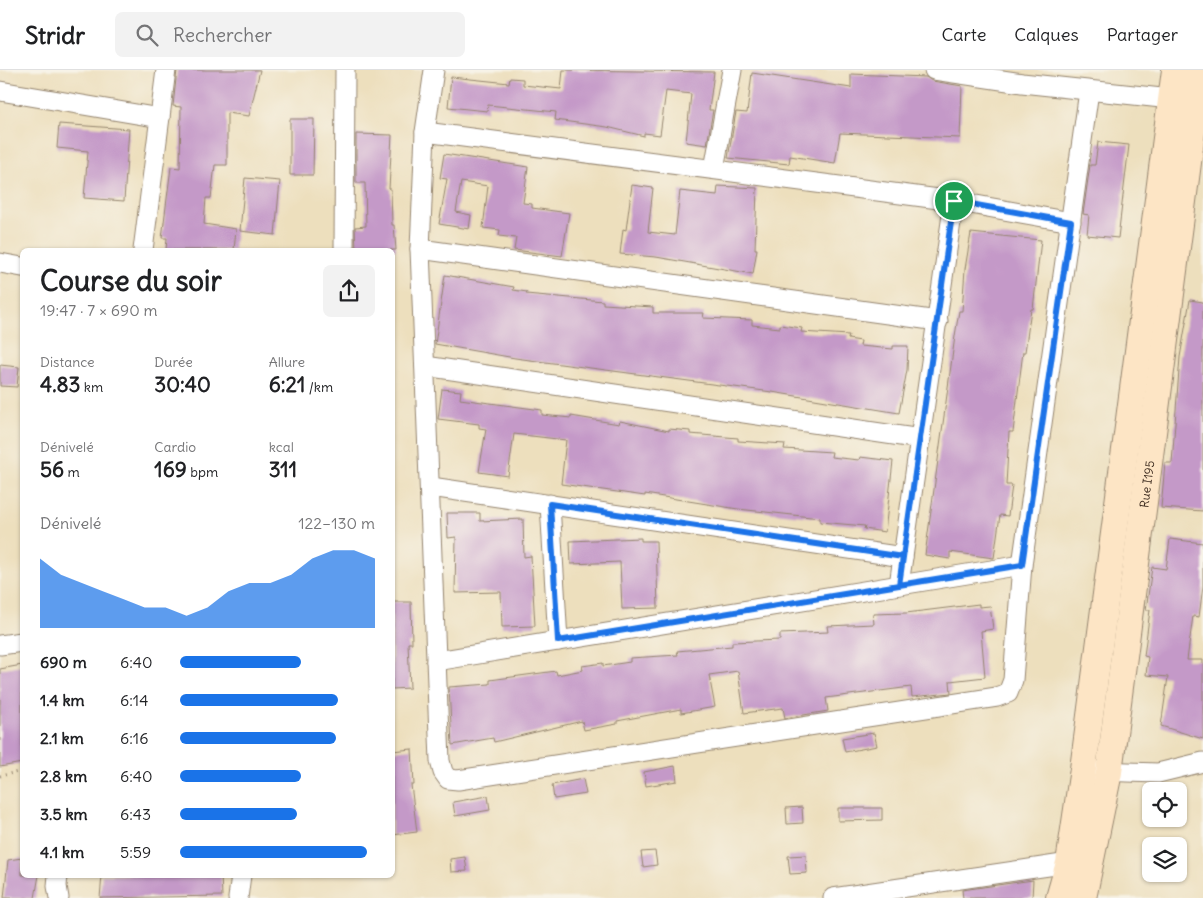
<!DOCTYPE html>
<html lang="fr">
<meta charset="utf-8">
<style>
:root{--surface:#fff;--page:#f2f2f2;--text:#202124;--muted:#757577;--line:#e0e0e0;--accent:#1a73e8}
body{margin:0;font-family:Delius,sans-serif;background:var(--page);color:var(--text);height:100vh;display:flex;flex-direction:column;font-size:19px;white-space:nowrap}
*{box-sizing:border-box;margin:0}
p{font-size:16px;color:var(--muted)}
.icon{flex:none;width:28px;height:28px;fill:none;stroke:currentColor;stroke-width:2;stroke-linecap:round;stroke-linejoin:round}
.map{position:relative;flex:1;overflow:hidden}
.details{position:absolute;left:20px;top:178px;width:375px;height:630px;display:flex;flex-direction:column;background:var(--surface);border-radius:8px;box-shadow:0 1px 4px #0004}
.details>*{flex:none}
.fabs{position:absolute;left:1142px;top:712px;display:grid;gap:10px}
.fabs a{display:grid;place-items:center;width:45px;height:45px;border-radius:8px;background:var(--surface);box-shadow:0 1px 4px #0004;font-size:25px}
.pin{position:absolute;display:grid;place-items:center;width:42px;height:42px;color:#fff;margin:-21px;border:2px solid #fff;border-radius:50%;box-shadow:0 1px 5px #0007}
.round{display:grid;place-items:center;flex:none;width:52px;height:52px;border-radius:8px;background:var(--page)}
.headline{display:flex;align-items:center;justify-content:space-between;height:85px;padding:0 20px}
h1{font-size:28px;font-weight:800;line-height:38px}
.stats{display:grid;grid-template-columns:repeat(3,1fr);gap:8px;height:85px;padding:5px 20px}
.stats div{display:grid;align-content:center}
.stats b{font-size:21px;font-weight:800}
.stats small{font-size:14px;font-weight:400}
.stats p{font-size:14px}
.chart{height:140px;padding:10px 20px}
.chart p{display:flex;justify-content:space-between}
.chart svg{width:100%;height:90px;margin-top:5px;fill:var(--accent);opacity:.7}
ul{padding:0 20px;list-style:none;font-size:16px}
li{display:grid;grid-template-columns:80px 60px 1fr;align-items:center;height:38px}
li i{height:12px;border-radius:6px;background:var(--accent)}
header{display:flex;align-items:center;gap:30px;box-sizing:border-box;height:70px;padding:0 25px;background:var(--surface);border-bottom:1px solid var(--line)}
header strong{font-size:24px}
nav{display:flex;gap:28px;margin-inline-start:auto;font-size:18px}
.search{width:350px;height:45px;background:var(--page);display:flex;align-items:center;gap:12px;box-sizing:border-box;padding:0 18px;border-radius:8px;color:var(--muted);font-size:19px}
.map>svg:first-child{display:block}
.building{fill:#c499c8}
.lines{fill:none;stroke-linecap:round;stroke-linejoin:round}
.street-casing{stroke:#94846e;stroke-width:21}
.secondary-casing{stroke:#94846e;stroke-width:28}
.path{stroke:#94846e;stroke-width:3;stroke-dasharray:1 4;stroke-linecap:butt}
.street{stroke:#fff;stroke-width:19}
.secondary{stroke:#fde5c5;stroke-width:26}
.route-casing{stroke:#fff;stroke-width:10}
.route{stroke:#1a73e8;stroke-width:6}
.labels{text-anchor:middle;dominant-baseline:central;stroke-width:4;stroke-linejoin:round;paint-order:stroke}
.street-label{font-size:12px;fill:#3b2a1e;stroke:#f7f3e8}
</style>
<header>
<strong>Stridr</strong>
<div class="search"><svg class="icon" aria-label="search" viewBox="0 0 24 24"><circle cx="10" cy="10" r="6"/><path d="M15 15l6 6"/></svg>Rechercher</div>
<nav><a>Carte</a><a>Calques</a><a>Partager</a></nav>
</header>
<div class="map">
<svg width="1203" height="828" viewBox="0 0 1203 828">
<rect width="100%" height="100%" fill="#f7f3e8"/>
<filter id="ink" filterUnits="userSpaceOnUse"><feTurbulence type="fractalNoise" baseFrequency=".02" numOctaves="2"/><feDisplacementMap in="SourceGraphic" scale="10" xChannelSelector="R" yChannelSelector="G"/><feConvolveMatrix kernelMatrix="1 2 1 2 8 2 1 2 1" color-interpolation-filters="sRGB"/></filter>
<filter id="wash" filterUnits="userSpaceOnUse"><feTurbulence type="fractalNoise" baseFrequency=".0096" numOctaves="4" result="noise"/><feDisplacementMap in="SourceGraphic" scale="20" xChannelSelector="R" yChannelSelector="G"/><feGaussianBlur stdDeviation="1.12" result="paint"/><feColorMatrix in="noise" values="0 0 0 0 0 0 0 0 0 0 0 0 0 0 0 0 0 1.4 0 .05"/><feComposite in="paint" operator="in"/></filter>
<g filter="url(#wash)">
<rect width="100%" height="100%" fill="#eddfbd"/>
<g id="blocks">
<g class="building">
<path d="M 177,0 L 260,0 L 249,46 L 227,43 L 227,95 L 215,95 L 211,128 L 206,128 L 204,154 L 236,159 L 234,180 L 166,180 L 167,168 L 162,168 L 171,97 L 180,98 L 181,37 L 173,36 Z"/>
<path d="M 563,0 L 714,2 L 709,40 L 713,40 L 707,75 L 686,72 L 691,24 L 666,21 L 660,65 L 644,63 L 644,66 L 607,57 L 555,50 L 556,42 L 488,35 L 487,41 L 448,37 L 451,7 L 509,13 L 510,8 L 523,9 L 523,15 L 561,19 Z"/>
<path d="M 752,3 L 851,18 L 851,4 L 926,7 L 932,11 L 962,16 L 960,68 L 840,63 L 835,93 L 790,86 L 789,94 L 728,88 L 736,42 L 747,43 Z"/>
<path d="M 290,49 L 314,49 L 313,105 L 290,105 Z"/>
<path d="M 59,54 L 129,59 L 124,131 L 84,128 L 88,81 L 57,78 Z"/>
<path d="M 356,64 L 392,65 L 389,119 L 391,119 L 392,155 L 394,155 L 396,180 L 356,180 L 355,157 L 366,156 L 365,113 L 356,113 Z"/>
<path d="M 1098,72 L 1129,75 L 1118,168 L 1087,165 L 1089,145 L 1083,144 L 1090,95 L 1095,95 Z"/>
<path d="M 444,84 L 528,97 L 523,133 L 532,134 L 532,138 L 569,143 L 562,186 L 514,180 L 516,168 L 499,166 L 500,160 L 483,158 L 488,116 L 461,112 L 456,142 L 471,145 L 469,159 L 439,154 L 447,109 L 440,108 Z"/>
<path d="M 245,108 L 280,111 L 275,165 L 240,161 Z"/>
<path d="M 632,115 L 653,118 L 648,162 L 675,165 L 680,121 L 717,125 L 718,116 L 757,118 L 755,179 L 757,179 L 753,204 L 656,187 L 620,184 L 623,159 L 626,160 Z"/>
<path d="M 971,163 L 1041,170 L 1033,239 L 1031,239 L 1025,282 L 1023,282 L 1013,362 L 1009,362 L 1006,415 L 1012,415 L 1008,446 L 1000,445 L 994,488 L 950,482 L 950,489 L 925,485 L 955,266 L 959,241 L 962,241 L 965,199 Z"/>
<path d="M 445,205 L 514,217 L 513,220 L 527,222 L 526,224 L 603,231 L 603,234 L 653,237 L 653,243 L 704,243 L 703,248 L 752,250 L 752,255 L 780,258 L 780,255 L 802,258 L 801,262 L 849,265 L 848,269 L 861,271 L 860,276 L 893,279 L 893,276 L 908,276 L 907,300 L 899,343 L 772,322 L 515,288 L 435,274 Z"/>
<path d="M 1190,230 L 1203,232 L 1203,441 L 1161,438 L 1165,393 L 1172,393 L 1180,287 Z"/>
<path d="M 0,295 L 19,297 L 17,317 L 0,316 Z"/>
<path d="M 442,319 L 461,321 L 460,329 L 542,340 L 542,345 L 571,348 L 571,346 L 619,354 L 620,351 L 669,361 L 669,359 L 690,361 L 690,364 L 738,368 L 738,371 L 785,374 L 784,379 L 832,382 L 831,387 L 859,390 L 860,387 L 893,391 L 885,462 L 864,459 L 865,456 L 820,452 L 820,448 L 738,439 L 645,424 L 645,426 L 561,414 L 566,370 L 514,364 L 508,406 L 479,402 L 486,359 L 479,358 L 479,354 L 438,349 Z"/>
<path d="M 447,443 L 480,443 L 480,451 L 523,449 L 524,487 L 531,486 L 535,556 L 502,557 L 501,522 L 455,523 L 456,467 L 448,468 Z"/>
<path d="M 641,468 L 641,471 L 656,471 L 658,538 L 622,539 L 620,492 L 571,494 L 570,471 Z"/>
<path d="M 1170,469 L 1203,473 L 1203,516 L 1199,547 L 1193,546 L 1187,590 L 1203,590 L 1203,669 L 1161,656 L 1168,607 L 1146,605 L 1148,587 L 1144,586 L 1150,540 L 1146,540 L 1152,497 L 1166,499 Z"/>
<path d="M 392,532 L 411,532 L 412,573 L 408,573 L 410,618 L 392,619 Z"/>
<path d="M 979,534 L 979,537 L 990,536 L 993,559 L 981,561 L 985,607 L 950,611 L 951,623 L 912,627 L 911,617 L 826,628 L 828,641 L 785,648 L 783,638 L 744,643 L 738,601 L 709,605 L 715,637 L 681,643 L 681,639 L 617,651 L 617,654 L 584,660 L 582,651 L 494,672 L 493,668 L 452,675 L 449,617 L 490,614 L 490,610 L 556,601 L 557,605 L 583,600 L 582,596 L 603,593 L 603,596 L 630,592 L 630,588 L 678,585 L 677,581 L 732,576 L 732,572 L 780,570 L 780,564 L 828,562 L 827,556 L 874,554 L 873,544 L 906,543 Z"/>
<path d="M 22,595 L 22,693 L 0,697 L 0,599 Z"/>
<path d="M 874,663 L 877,676 L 845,682 L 842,668 Z"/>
<path d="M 412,679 L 414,715 L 411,715 L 417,762 L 392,765 L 392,681 Z"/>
<path d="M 675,696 L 677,711 L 646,716 L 644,702 Z"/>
<path d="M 583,709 L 586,724 L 554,729 L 552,715 Z"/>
<path d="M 488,726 L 490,740 L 455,746 L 453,732 Z"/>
<path d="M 802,737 L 803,753 L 787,754 L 786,738 Z"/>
<path d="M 838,738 L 882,738 L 882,750 L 838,751 Z"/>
<path d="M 655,781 L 657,795 L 643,797 L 641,782 Z"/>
<path d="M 806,785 L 807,803 L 790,804 L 788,786 Z"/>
<path d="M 465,787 L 467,801 L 451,802 L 450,789 Z"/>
<path d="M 22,788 L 22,805 L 39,805 L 35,828 L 4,828 L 8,790 Z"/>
<path d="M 102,805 L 221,805 L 222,826 L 100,828 Z"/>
<path d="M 1033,810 L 1032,828 L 963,828 L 962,820 Z"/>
</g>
</g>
</g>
<g filter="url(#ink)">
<use href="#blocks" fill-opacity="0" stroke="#94846e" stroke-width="1"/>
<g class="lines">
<g class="street-casing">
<g id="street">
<path d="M 434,0 L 425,62 L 420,179 L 440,691 L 443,702 L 448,709 L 458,710 L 997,627 L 1008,623 L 1013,610 L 1022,495 L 1089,21"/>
<path d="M 934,0 L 1022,13 L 1171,29"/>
<path d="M 0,21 L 160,48"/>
<path d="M 425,62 L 954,131 L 1071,152"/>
<path d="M 714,99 L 732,0"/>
<path d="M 420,179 L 938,251"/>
<path d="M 143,180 L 166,0"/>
<path d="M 344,180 L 345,0"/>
<path d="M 0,193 L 22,197"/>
<path d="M 425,296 L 921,369"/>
<path d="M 431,417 L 903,487"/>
<path d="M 550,434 L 558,571"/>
<path d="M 899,515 L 954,131"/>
<path d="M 0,575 L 22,572"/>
<path d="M 436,591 L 1022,495"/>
<path d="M 1097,701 L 1158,703 L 1203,692"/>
<path d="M 58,805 L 57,816 L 59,828"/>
<path d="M 238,828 L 241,805"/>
<path d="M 833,828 L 1069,793"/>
</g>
</g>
<g class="secondary-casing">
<g id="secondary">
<path d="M 1059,828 L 1069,793 L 1083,699 L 1175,0"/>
<path id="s1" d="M 1083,828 L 1109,702 L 1200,0"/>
</g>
</g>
<path class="path" d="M 0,706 L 22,701"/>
<use href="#street" class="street"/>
<use href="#secondary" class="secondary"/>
</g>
</g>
<g class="lines" filter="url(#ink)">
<g class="route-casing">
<path id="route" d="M 954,131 L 899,515 L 558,571 L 550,434 L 903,487 L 899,515 L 1022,495 L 1071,152 L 954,131"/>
</g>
<use href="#route" class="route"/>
</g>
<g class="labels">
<g class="street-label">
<text stroke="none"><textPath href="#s1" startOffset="419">Rue I195</textPath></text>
</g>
</g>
</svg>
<div class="fabs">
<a><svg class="icon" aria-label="locate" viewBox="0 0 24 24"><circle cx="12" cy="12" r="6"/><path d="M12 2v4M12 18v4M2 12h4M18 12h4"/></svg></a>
<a><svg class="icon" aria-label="layers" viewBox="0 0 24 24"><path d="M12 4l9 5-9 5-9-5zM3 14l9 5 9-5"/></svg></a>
</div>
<div class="pin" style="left:954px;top:131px;background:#1e9e55"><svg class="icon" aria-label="arrive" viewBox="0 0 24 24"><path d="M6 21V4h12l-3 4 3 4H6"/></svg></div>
<section class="details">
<div class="headline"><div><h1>Course du soir</h1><p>19:47 · 7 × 690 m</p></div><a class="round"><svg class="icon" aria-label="share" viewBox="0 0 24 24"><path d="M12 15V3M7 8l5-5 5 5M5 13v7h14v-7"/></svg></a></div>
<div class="stats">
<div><p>Distance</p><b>4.83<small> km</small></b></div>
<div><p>Durée</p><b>30:40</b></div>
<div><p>Allure</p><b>6:21<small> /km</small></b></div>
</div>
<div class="stats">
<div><p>Dénivelé</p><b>56<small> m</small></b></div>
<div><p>Cardio</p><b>169<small> bpm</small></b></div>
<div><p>kcal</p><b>311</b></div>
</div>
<div class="chart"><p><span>Dénivelé</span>122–130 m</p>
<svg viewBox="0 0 160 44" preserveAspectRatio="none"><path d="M0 44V10L10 18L20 22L30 26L40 30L50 34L60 34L70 38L80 34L90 26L100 22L110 22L120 18L130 10L140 6L150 6L160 10V44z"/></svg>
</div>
<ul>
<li><b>690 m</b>6:40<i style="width:62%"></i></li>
<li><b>1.4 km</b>6:14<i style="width:81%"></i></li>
<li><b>2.1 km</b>6:16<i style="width:80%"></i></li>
<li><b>2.8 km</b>6:40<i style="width:62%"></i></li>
<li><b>3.5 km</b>6:43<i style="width:60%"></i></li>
<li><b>4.1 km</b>5:59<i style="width:96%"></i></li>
</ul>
</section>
</div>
